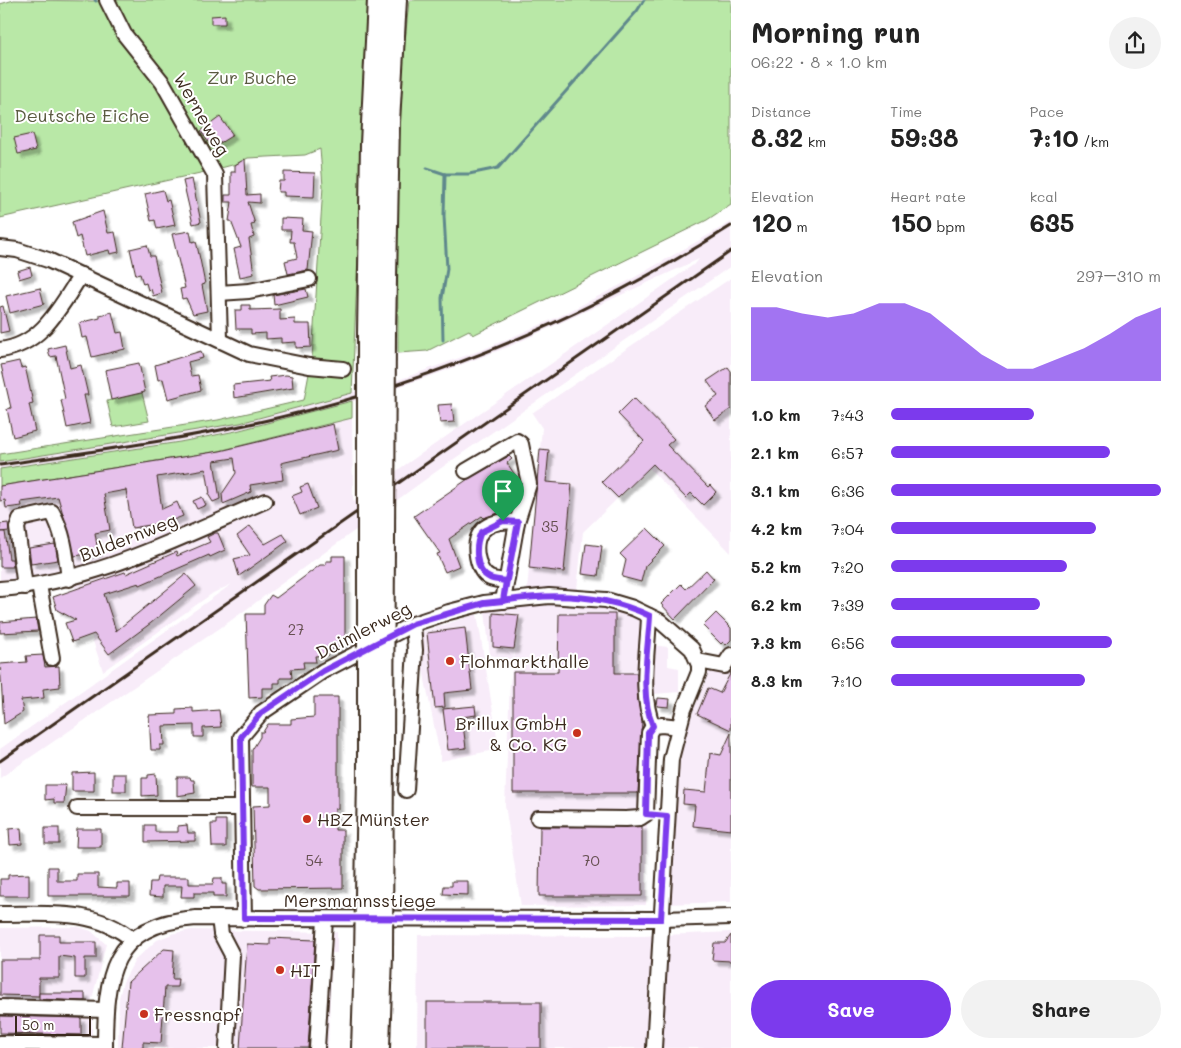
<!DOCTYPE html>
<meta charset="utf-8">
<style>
:root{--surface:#fff;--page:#f2f2f2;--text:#222;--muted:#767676;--accent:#7c3aed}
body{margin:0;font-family:Mali,sans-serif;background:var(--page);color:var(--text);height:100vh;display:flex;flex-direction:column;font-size:19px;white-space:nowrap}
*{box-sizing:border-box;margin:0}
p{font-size:16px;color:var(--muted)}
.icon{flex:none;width:28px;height:28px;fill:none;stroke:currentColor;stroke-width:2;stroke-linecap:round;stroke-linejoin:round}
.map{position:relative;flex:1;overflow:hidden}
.drawer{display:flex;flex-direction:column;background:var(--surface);width:450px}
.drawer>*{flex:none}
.scale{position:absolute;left:15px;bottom:12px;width:76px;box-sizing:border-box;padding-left:5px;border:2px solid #3b2a1e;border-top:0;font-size:14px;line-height:18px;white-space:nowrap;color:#3b2a1e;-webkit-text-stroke:4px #fff;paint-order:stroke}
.pin{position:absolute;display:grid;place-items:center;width:42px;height:42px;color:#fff;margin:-51px -21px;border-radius:50% 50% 50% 0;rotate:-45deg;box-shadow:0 0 5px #0007}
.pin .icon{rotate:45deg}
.round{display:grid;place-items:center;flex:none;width:52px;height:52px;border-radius:26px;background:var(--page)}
.head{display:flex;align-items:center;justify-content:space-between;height:85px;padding:0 20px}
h1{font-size:28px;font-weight:700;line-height:38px}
.stats{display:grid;grid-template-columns:repeat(3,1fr);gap:8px;height:85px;padding:5px 20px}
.stats div{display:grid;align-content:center}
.stats b{font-size:25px;font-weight:700}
.stats small{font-size:14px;font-weight:400}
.stats p{font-size:14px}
.chart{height:140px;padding:10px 20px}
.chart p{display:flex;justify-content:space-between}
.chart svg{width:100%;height:90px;margin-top:5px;fill:var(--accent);opacity:.7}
.cta{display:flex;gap:10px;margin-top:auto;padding:10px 20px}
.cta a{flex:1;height:58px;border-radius:30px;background:var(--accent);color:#fff;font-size:20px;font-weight:700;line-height:58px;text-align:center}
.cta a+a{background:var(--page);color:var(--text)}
ul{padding:0 20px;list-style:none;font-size:16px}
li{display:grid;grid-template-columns:80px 60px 1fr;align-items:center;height:38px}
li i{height:12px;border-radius:6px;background:var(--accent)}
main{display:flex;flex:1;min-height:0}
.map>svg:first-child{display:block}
.built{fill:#f8ecf9}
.green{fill:#b9e8a7;stroke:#7a8962}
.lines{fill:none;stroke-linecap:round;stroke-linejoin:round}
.stream{stroke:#5f888c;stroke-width:3}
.building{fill:#e6c1eb;stroke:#3b2a1e;filter:url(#shadow)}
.minor-casing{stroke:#3b2a1e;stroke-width:18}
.highway-casing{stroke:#3b2a1e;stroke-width:24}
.minor{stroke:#fff;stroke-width:14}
.highway{stroke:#fff;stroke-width:20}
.rail{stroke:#3b2a1e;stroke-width:3}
.highway-bridge-casing{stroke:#3b2a1e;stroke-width:24;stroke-linecap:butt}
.highway-bridge{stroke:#fff;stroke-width:20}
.route-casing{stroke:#fff;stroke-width:10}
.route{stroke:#7c3aed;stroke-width:6}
.poi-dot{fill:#c8321e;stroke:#fff;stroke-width:2}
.labels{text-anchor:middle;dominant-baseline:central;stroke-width:4;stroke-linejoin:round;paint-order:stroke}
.number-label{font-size:15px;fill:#665051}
.park-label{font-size:18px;fill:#5a5a40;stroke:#fff}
.street-label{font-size:18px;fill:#3b2a1e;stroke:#fff}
.poi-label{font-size:18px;fill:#3b2a1e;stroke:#fff;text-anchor:start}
</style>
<main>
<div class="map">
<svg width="731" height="1048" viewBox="0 0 731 1048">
<defs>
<filter id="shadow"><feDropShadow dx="4.5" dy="4.5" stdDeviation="1" flood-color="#0004"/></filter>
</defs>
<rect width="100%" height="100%" fill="#fff"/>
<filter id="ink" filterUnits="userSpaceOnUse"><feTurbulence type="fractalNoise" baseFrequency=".02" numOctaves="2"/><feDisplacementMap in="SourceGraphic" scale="10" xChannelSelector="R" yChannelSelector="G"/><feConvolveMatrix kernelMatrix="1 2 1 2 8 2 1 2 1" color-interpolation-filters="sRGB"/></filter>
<g filter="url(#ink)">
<g class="built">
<path d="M 731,222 L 731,266 L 444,466 L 226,624 L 0,778 L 0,749 L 232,584 L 213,593 L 103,671 L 74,584 L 0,596 L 0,486 L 219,451 L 352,418 L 353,501 L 620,316 L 696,263 L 699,259 L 508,347 L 434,375 L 354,401 L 236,431 L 180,442 L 0,469 L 0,462 L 240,423 L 401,379 L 484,349 L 558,317 L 630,280 Z"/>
<path d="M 731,278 L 731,553 L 649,468 L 583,532 L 577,589 L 527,590 L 542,428 L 532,413 Z"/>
<path d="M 556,602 L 617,609 L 653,627 L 650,645 L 668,647 L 668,666 L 679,668 L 679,692 L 654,694 L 652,715 L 672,717 L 667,736 L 659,734 L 654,738 L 651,819 L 647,822 L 646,905 L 521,906 L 505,805 L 510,682 L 519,629 L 513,660 L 490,655 L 485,611 Z"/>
<path d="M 477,614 L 499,749 L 441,761 L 416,634 Z"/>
<path d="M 731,645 L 731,902 L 665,904 L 675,756 L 710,669 L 720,654 Z"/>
<path d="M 79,927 L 91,931 L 106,944 L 92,999 L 92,1048 L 0,1048 L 0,928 Z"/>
<path d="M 192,930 L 337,932 L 337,953 L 332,953 L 328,1048 L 118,1048 L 119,998 L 123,982 L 135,960 L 157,940 L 175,933 Z"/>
<path d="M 731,932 L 731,1048 L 417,1048 L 418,935 L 643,936 Z"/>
</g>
<g class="green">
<path d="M 14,0 L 103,1 L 153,75 L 209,171 L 0,218 L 0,4 Z"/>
<path d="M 111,0 L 369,0 L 352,393 L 240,423 L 0,462 L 0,454 L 218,420 L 304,400 L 312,358 L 323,186 L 320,149 L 305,155 L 248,158 L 236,164 L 217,169 L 127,31 Z"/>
<path d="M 409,0 L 731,0 L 731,204 L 707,220 L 473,335 L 469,330 L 427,351 L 398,353 L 397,126 Z"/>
<path d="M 142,393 L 149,421 L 113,427 L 107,401 Z"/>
<path d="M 352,401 L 352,418 L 219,451 L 0,486 L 0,469 L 180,442 L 236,431 Z"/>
</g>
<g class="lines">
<g class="stream">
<path d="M 95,0 L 96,1"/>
<path d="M 427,168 L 445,174"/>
<path d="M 443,340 L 442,298 L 447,269 L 444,216 L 445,174 L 469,174 L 498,168 L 637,11 L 644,0"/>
</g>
</g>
<g class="building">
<path d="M 225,15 L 225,24 L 211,24 L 211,16 Z"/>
<path d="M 220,117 L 233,135 L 212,148 L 201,131 Z"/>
<path d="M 32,134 L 36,150 L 18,154 L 14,138 Z"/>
<path d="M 245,159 L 247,195 L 260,194 L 260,203 L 248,202 L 255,224 L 251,225 L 254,237 L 249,239 L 254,274 L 240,277 L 234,249 L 241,247 L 231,221 L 229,221 L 232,202 L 225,202 L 225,195 L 231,195 L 231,172 L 235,172 L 235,165 Z"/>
<path d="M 284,172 L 315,173 L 314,197 L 284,196 L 284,192 L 278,192 L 279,181 L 284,181 Z"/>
<path d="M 192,179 L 201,222 L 193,224 L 183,181 Z"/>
<path d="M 163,190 L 166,201 L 169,200 L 175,225 L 157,229 L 155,220 L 151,221 L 145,194 Z"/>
<path d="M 103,211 L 108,233 L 115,232 L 119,252 L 110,254 L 109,250 L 85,256 L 80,236 L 76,238 L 72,222 Z"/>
<path d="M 281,218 L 303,219 L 302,230 L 312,231 L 308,270 L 288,274 L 285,261 L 297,258 L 294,242 L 290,242 L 291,230 L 281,230 Z"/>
<path d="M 190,231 L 192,242 L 196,241 L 200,259 L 205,284 L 202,285 L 207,311 L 193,314 L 186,298 L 182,299 L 180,289 L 185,288 L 172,234 Z"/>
<path d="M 147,245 L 150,256 L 154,256 L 162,293 L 153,296 L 151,289 L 148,290 L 146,283 L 143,284 L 140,274 L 136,275 L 130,249 Z"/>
<path d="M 30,267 L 32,275 L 19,279 L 17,271 Z"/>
<path d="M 40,288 L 44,304 L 10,313 L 6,296 Z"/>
<path d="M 306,289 L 308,297 L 274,305 L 273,295 Z"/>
<path d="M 242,305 L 250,305 L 250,310 L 280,309 L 280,320 L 295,319 L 295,324 L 310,324 L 311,347 L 296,348 L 296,342 L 281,343 L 281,338 L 266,339 L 266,333 L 251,334 L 251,329 L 236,329 L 235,310 L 242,310 Z"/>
<path d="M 3,306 L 9,331 L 0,333 L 0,307 Z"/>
<path d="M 112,312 L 117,333 L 122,332 L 125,349 L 92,357 L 87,337 L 82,338 L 79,323 L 100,318 L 100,315 Z"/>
<path d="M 65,345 L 70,368 L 81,365 L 88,395 L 84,395 L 90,423 L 67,428 L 61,400 L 65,399 L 56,356 L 50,357 L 48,349 Z"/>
<path d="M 201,351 L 203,358 L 188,362 L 191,376 L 198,375 L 201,390 L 168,399 L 163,379 L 158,380 L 155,365 Z"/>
<path d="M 19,361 L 21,368 L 25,367 L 27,375 L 33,403 L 29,404 L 35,431 L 13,437 L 7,409 L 11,408 L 1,365 Z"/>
<path d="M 139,363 L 145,392 L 111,400 L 105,370 Z"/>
<path d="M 728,367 L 731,371 L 731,409 L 715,420 L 705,406 L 718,396 L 707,381 Z"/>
<path d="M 286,375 L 292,376 L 293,388 L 234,398 L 233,385 L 270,381 L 269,377 Z"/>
<path d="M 634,398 L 674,439 L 667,445 L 708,487 L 710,485 L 716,492 L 703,505 L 691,493 L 686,498 L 653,464 L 618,498 L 602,482 L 644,441 L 618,414 Z"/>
<path d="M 452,404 L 454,422 L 440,423 L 438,405 Z"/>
<path d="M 333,424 L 338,450 L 281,463 L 283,480 L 250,485 L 251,492 L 223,504 L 222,494 L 236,473 L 234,458 L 214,461 L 220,499 L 213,502 L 208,494 L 210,494 L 206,469 L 157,477 L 162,509 L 177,502 L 183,516 L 163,524 L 162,523 L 132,528 L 126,490 L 104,494 L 110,530 L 95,533 L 98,552 L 75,556 L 58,497 L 21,502 L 22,506 L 6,508 L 5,500 L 0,501 L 0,486 L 220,451 Z"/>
<path d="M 540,449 L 549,450 L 546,482 L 572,484 L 564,572 L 529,568 Z"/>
<path d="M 509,456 L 512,459 L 507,463 L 519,481 L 518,491 L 497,506 L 501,512 L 484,518 L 482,516 L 449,539 L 459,566 L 445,572 L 437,554 L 440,553 L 414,516 L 468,479 Z"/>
<path d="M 308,484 L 317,508 L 300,515 L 292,496 L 302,492 L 300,487 Z"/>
<path d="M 202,497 L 206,505 L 197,509 L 193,501 Z"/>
<path d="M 8,523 L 9,531 L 0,532 L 0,524 Z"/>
<path d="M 250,526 L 265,544 L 283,534 L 288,541 L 239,576 L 234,559 L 250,555 L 237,536 Z"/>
<path d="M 647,528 L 665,546 L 645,566 L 641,582 L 622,577 L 626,560 L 620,554 Z"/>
<path d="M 0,532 L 5,532 L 9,559 L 12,559 L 13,567 L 0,567 Z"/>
<path d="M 215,533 L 218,533 L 225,550 L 210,557 L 209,555 L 140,585 L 139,583 L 104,594 L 116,631 L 186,574 L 196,586 L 151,623 L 109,654 L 94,634 L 72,642 L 65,623 L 76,620 L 57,610 L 53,597 L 125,572 L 126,574 L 176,552 L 177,556 L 210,542 L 207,537 Z"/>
<path d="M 55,544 L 58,560 L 31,564 L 29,548 Z"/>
<path d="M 586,544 L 602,546 L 598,576 L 582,574 Z"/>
<path d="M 332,556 L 345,556 L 345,644 L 339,644 L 339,649 L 327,649 L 328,655 L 315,656 L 316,662 L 303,662 L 304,668 L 291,669 L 292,678 L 280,678 L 280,683 L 274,683 L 274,688 L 262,688 L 262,697 L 249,698 L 246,614 L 264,614 L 264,605 L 271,595 L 276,598 L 320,565 L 326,565 L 326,561 L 332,561 Z"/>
<path d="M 706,570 L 714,579 L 675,619 L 661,604 L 681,584 L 686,589 Z"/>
<path d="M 493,613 L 519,615 L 514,649 L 493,647 Z"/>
<path d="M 716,613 L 731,628 L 731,640 L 726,645 L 723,642 L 721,644 L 703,626 Z"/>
<path d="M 559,614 L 615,614 L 615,673 L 637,673 L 638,701 L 642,721 L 638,793 L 513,793 L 513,672 L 558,672 Z"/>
<path d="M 36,619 L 38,631 L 0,633 L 0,622 Z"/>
<path d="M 465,628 L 472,690 L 444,693 L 445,707 L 435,708 L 427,633 Z"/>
<path d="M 43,655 L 45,667 L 59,666 L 60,687 L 43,689 L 44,698 L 21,700 L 23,712 L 4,724 L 0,664 L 27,662 L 26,656 Z"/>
<path d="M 731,672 L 731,730 L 697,714 L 708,688 L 720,693 Z"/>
<path d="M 314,697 L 338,697 L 338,809 L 335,809 L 335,830 L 343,830 L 343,888 L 259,889 L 255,886 L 253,806 L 270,805 L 270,787 L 252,787 L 252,750 L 260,737 L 260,732 L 263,732 L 268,724 L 291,724 L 291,719 L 314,717 Z"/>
<path d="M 658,698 L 670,699 L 669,707 L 657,706 Z"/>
<path d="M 475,706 L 476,715 L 462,717 L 466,748 L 448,750 L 443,709 Z"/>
<path d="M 193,708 L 193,712 L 219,710 L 221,727 L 203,728 L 203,737 L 194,737 L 194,725 L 163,726 L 164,745 L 160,745 L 160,750 L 151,750 L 149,715 L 176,714 L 176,709 Z"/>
<path d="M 731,733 L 731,830 L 693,826 L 695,805 L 683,804 L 684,790 L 706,792 L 710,753 L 721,755 Z"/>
<path d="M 94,772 L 94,791 L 72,791 L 72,773 Z"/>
<rect x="113" y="774" width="13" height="17"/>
<path d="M 156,774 L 157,795 L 142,796 L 142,778 L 148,778 L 148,775 Z"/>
<path d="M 177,777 L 190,777 L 191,780 L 194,780 L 195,793 L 177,796 Z"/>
<path d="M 45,785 L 66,785 L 64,803 L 54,803 L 54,799 L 45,800 Z"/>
<path d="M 216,820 L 226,820 L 226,847 L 212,847 L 211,824 L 216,824 Z"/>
<path d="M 145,825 L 155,825 L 155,832 L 178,832 L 178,826 L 187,825 L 188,833 L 195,833 L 195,841 L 145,842 Z"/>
<path d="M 642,826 L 642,896 L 539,896 L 540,827 Z"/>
<path d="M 21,828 L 22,844 L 10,845 L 9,829 Z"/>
<rect x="45" y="828" width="14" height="16"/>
<path d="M 77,829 L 101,829 L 101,847 L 76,847 Z"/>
<path d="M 48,867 L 57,867 L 57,881 L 77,881 L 77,874 L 98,874 L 98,887 L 117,888 L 117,883 L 130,883 L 130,896 L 48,896 Z"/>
<path d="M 29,874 L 29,896 L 0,896 L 0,879 L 8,879 L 8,875 Z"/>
<path d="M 157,877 L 189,877 L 189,884 L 213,884 L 214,878 L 222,878 L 222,884 L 226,884 L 226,897 L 213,897 L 213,893 L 194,893 L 194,897 L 181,897 L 182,886 L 163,886 L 163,897 L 149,896 L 150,882 L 156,882 Z"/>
<path d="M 452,881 L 468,881 L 468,895 L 443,894 L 444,886 L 452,886 Z"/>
<path d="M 40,935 L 59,935 L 59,942 L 96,942 L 96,958 L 85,958 L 85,978 L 75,978 L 75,958 L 59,956 L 59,978 L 39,978 L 39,996 L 0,995 L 0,960 L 40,960 Z"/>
<path d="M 731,935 L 731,961 L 712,960 L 714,943 L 725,943 Z"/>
<path d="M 270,938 L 315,940 L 308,1048 L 240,1048 L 247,944 L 270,945 Z"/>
<path d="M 164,949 L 174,950 L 172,979 L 178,979 L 177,987 L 165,987 L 161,1043 L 143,1042 L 143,1048 L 122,1048 L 128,982 Z"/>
<path d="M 39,993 L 85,993 L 85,1001 L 39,999 Z"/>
<rect x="427" y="1002" width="114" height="46"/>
<path d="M 0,1016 L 81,1018 L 81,1035 L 0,1033 Z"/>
</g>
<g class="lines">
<g class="minor-casing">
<g id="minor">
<path d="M 107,0 L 124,34 L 163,83 L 215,175 L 220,339"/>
<path d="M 0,248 L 17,250 L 48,260 L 249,354 L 309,366 L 343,369"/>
<path d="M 219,293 L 249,291 L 309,279"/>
<path d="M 0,350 C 42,345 60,307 81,275"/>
<path d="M 466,471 L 517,441 L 521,444 L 529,484 L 517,522 L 503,601"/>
<path d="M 505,581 C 501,580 494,580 490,578 C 477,572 472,544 481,532 C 489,521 506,521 517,522"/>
<path d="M 39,585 L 52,658"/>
<path d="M 25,587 L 17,528 L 20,519 L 52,512 C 64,533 66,555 69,579"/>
<path d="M 0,589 C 95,582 178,538 265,501"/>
<path d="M 649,616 C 648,651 639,694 653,726"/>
<path d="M 698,661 L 724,666 L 731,655"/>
<path d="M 406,790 L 415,650 L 413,624"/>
<path d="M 77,808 L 242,808"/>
<path d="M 538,818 L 626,819 L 640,818 L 646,814 L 649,733 L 653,726 L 662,725 L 679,727"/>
<path d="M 0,914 C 47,914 95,908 133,940"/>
<path d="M 219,918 L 221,934 L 232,955 L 227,1048"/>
<path d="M 244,919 L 241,737 L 261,713 L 323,671 L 413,624 L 449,612 L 484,603 L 549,596 L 606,600 L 633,608 L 660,621 L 692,649 L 699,665 L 699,672 L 684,709 L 671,759 L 654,1048"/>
<path d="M 0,1007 L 105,1010"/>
<path d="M 0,1043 L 105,1044"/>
<path d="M 105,1048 C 105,977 110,924 196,918 L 661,919 L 731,917"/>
<path d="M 317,1048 L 325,919"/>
</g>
</g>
<g class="highway-casing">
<g id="highway">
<path d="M 385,331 L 389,122 L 396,0"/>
<path d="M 368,334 L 371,144 L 378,0"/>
<path d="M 362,1048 L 365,956"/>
<path d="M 379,1048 L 382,955"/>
</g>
</g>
<use href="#minor" class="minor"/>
<use href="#highway" class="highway"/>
<g class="rail">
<path d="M 0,465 C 94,451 188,439 281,417 C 440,379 593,314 731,226"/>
<path d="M 0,761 L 731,251"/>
</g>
<g class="highway-bridge-casing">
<g id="highway-bridge">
<path d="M 382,955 L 385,331"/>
<path d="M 365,956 L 368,776 L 368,334"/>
</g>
</g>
<use href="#highway-bridge" class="highway-bridge"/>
</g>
</g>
<g class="lines" filter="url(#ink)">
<g class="route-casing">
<path id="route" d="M 503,521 L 518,522 L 503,601 L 484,603 L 413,624 L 323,671 L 261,713 L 241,737 L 244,918 L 661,919 L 667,816 L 646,814 L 648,733 L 653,726 C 639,694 648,651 650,616 C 604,594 551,593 503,601 L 506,581 C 501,580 494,580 490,578 C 474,571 475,545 481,532 L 503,521"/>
</g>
<use href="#route" class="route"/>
</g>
<g class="poi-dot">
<circle cx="450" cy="661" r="5"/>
<circle cx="577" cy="733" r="5"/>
<circle cx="307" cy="819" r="5"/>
<circle cx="280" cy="970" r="5"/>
<circle cx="144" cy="1014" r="5"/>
</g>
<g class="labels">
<g class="number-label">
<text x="550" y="526">35</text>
<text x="296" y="629">27</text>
<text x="314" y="860">54</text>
<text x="591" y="860">70</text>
</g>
<g class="park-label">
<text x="252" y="77">Zur Buche</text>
<text x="82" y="115">Deutsche Eiche</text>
</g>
<g class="street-label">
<text transform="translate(202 114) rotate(60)">Werneweg</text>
<text transform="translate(128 537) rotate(-21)">Buldernweg</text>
<text transform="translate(363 630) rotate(-27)">Daimlerweg</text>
<text x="360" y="900">Mersmannsstiege</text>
</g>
<g class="poi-label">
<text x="460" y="661">Flohmarkthalle</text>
<text x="567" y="723" text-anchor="end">Brillux GmbH<tspan x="567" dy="21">&amp; Co. KG</tspan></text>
<text x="317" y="819">HBZ Münster</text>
<text x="290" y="970">HIT</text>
<text x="154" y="1014">Fressnapf</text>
</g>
</g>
</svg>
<div class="scale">50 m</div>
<div class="pin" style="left:503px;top:521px;background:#1e9e55"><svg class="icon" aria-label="arrive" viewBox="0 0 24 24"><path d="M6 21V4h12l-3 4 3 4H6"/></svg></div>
</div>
<section class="drawer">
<div class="head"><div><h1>Morning run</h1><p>06:22 · 8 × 1.0 km</p></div><a class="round"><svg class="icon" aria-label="share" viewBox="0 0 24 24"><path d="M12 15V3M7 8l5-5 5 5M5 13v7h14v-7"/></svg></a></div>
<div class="stats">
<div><p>Distance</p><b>8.32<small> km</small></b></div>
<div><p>Time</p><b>59:38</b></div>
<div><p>Pace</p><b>7:10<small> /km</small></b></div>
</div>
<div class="stats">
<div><p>Elevation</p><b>120<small> m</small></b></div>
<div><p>Heart rate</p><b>150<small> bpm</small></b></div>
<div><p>kcal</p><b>635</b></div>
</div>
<div class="chart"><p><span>Elevation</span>297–310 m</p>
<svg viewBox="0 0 160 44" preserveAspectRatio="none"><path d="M0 44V8L10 8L20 11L30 13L40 11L50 6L60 6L70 11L80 21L90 31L100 38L110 38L120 33L130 28L140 21L150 13L160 8V44z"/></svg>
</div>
<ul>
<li><b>1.0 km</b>7:43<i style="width:53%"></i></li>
<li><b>2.1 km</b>6:57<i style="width:81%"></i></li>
<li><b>3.1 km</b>6:36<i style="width:100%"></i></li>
<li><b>4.2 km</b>7:04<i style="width:76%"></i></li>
<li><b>5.2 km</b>7:20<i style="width:65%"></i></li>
<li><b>6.2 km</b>7:39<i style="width:55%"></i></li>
<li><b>7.3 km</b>6:56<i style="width:82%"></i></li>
<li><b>8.3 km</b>7:10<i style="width:72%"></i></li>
</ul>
<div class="cta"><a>Save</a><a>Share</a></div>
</section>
</main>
